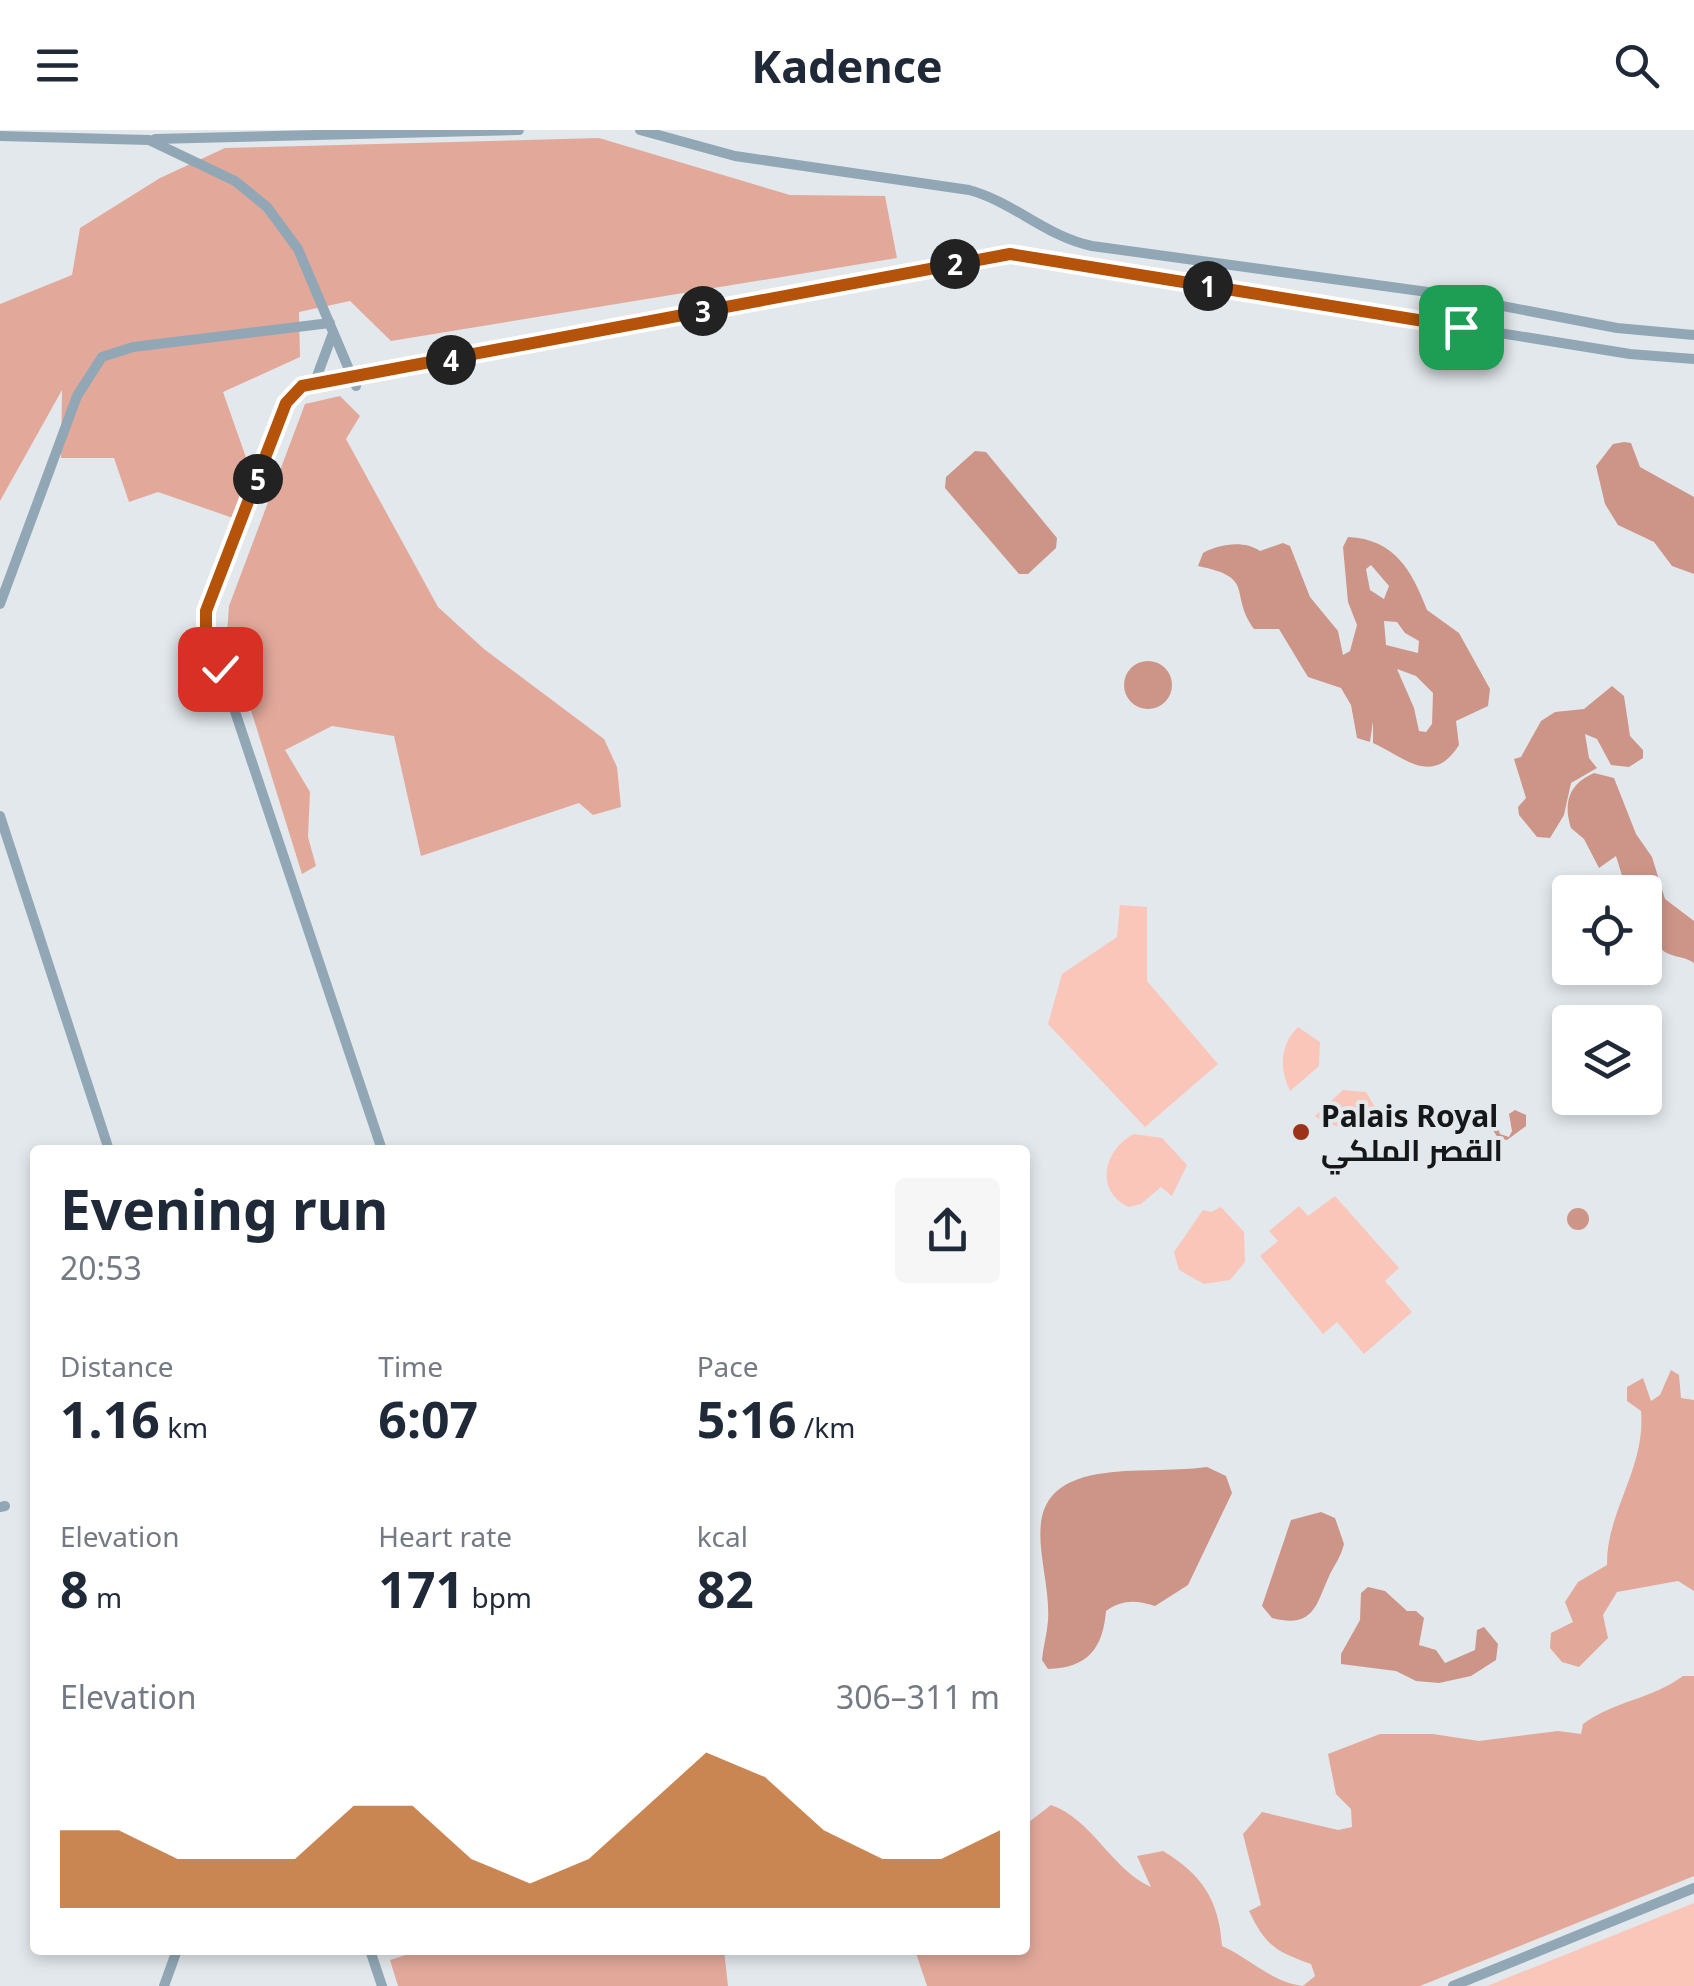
<!DOCTYPE html>
<meta charset="utf-8">
<style>
:root{--surface:#fff;--page:#f6f6f7;--text:#1f2937;--muted:#747a83;--accent:#b45309}
body{margin:0;font-family:"Noto Sans",Cairo,sans-serif;background:var(--page);color:var(--text);height:100vh;display:flex;flex-direction:column;font-size:38px;white-space:nowrap}
*{box-sizing:border-box;margin:0}
p{font-size:32px;color:var(--muted)}
.icon{flex:none;width:55px;height:55px;fill:none;stroke:currentColor;stroke-width:2;stroke-linecap:round;stroke-linejoin:round}
.map{position:relative;flex:1;overflow:hidden}
.sheet{position:absolute;left:30px;top:1015px;width:1000px;height:810px;display:flex;flex-direction:column;background:var(--surface);border-radius:10px;box-shadow:0 5px 15px #0003}
.sheet>*{flex:none}
.controls{position:absolute;left:1552px;top:745px;display:grid;gap:20px}
.controls a{display:grid;place-items:center;width:110px;height:110px;border-radius:10px;background:var(--surface);box-shadow:0 5px 15px #0003;font-size:50px}
.pin{position:absolute;display:grid;place-items:center;width:85px;height:85px;color:#fff;margin:-42px;border-radius:20px;box-shadow:0 5px 15px #0006}
.km{position:absolute;width:50px;height:50px;margin:-25px;border-radius:50%;background:#222;color:#fff;font-size:28px;line-height:50px;text-align:center}
.round{display:grid;place-items:center;flex:none;width:105px;height:105px;border-radius:10px;background:var(--page)}
.headline{display:flex;align-items:center;justify-content:space-between;height:170px;padding:0 30px}
h1{font-size:55px;font-weight:700;line-height:75px}
.figures{display:grid;grid-template-columns:repeat(3,1fr);gap:15px;height:170px;padding:10px 30px}
.figures div{display:grid;align-content:center}
.figures b{font-size:50px;font-weight:700}
.figures small{font-size:28px;font-weight:400}
.figures p{font-size:28px}
.chart{height:280px;padding:20px 30px}
.chart p{display:flex;justify-content:space-between}
.chart svg{width:100%;height:180px;margin-top:10px;fill:var(--accent);opacity:.7}
header{display:flex;justify-content:space-between;align-items:center;height:130px;padding:0 30px;background:var(--surface);font-size:45px;font-weight:700}
.map>svg:first-child{display:block}
.green{fill:#fbc6ba}
.forest{fill:#e2a99b}
.water{fill:#cd9588;fill-rule:evenodd}
.lines{fill:none;stroke-linecap:round;stroke-linejoin:round}
.minor{stroke:#91a7b5;stroke-width:10}
.route-casing{stroke:#fff;stroke-width:20}
.route{stroke:#b45309;stroke-width:12}
.poi-dot{fill:#9b321a;stroke:#e3e8ec;stroke-width:4}
.labels{text-anchor:middle;dominant-baseline:central;stroke-width:8;stroke-linejoin:round;paint-order:stroke}
.poi-label{font-size:30px;font-weight:bold;fill:#151718;stroke:#e3e8ec;text-anchor:start}
</style>
<header><svg class="icon" aria-label="menu" viewBox="0 0 24 24"><path d="M4 6h16M4 12h16M4 18h16"/></svg>Kadence<svg class="icon" aria-label="search" viewBox="0 0 24 24"><circle cx="10" cy="10" r="6"/><path d="M15 15l6 6"/></svg></header>
<div class="map">
<svg width="1694" height="1856" viewBox="0 0 1694 1856">
<rect width="100%" height="100%" fill="#e3e8ec"/>
<g class="green">
<path d="M 1120,775 L 1147,777 L 1147,851 L 1218,934 L 1145,997 L 1048,894 L 1062,844 L 1117,807 Z"/>
<path d="M 1298,897 L 1320,912 L 1319,936 L 1290,961 C 1279,938 1280,915 1298,897 Z"/>
<path d="M 1343,960 L 1366,962 L 1381,987 C 1360,1002 1336,1001 1315,986 Z"/>
<path d="M 1134,1004 L 1162,1008 L 1187,1035 L 1172,1066 L 1161,1057 L 1141,1074 L 1129,1077 C 1094,1061 1104,1019 1134,1004 Z"/>
<path d="M 1335,1066 L 1399,1138 L 1385,1151 L 1412,1182 L 1364,1224 L 1337,1192 L 1323,1204 L 1260,1126 L 1278,1111 L 1269,1101 L 1299,1076 L 1308,1086 Z"/>
<path d="M 1221,1077 L 1244,1102 L 1245,1132 L 1230,1150 L 1204,1154 L 1179,1140 L 1174,1122 L 1203,1080 L 1211,1082 Z"/>
<path d="M 1694,1773 L 1694,1856 L 1487,1856 Z"/>
</g>
<g class="forest">
<path d="M 599,8 L 790,65 L 885,66 L 897,128 L 391,211 L 350,171 L 299,182 L 300,227 L 223,262 L 249,336 L 233,388 L 158,362 L 129,372 L 114,328 L 61,328 L 62,260 L 0,371 L 0,174 L 72,145 L 80,98 L 160,48 L 225,18 Z"/>
<path d="M 340,266 L 360,286 L 346,309 L 438,477 L 484,519 L 604,609 L 617,637 L 621,677 L 593,685 L 579,673 L 421,726 L 394,606 L 332,596 L 285,620 L 310,662 L 308,707 L 316,736 L 302,744 L 227,503 L 229,476 L 305,274 Z"/>
<path d="M 1671,1240 L 1679,1245 L 1681,1268 L 1694,1270 L 1694,1461 L 1678,1451 L 1617,1462 L 1603,1485 L 1608,1508 L 1579,1537 L 1562,1532 L 1550,1518 L 1551,1503 L 1573,1492 L 1565,1472 L 1578,1452 L 1607,1435 C 1606,1382 1646,1338 1641,1281 L 1627,1271 L 1627,1257 L 1643,1248 L 1651,1271 L 1660,1265 Z"/>
<path d="M 1683,1546 L 1694,1546 L 1694,1746 L 1420,1856 L 927,1856 L 915,1820 L 1025,1820 L 1025,1695 L 1051,1675 C 1092,1689 1111,1739 1151,1757 L 1137,1726 L 1163,1721 C 1201,1744 1219,1769 1222,1816 C 1251,1829 1271,1852 1303,1856 L 1315,1846 L 1311,1834 C 1275,1821 1266,1816 1249,1781 L 1261,1775 L 1243,1704 L 1262,1682 L 1338,1700 L 1352,1697 L 1351,1679 L 1336,1664 L 1328,1624 L 1380,1604 L 1433,1604 L 1479,1611 L 1558,1601 L 1581,1604 L 1583,1594 C 1614,1571 1652,1569 1683,1546 Z"/>
<path d="M 422,1820 L 724,1820 L 728,1856 L 398,1856 L 390,1830 Z"/>
</g>
<g class="water">
<path d="M 1624,312 L 1631,313 L 1640,337 L 1694,367 L 1694,444 L 1672,436 L 1654,412 L 1618,395 L 1605,374 L 1596,336 L 1613,314 Z"/>
<path d="M 975,321 L 986,322 L 1057,408 L 1056,418 L 1028,444 L 1019,444 L 945,358 L 946,347 Z"/>
<path d="M 1348,407 C 1395,409 1412,441 1427,480 L 1459,503 L 1490,559 L 1488,576 L 1456,591 L 1459,615 C 1432,658 1403,626 1373,613 L 1373,591 L 1370,612 L 1357,608 L 1351,575 L 1341,558 L 1308,547 L 1279,499 L 1254,499 C 1228,462 1257,448 1198,436 L 1203,423 C 1219,414 1244,410 1260,421 L 1283,413 L 1290,416 L 1310,467 L 1338,501 L 1343,525 L 1350,521 L 1357,495 L 1348,472 L 1343,417 ZM 1371,435 L 1389,456 L 1384,469 L 1370,460 L 1366,439 ZM 1384,491 L 1397,492 L 1405,503 L 1419,511 L 1418,523 L 1386,515 ZM 1397,539 L 1416,546 L 1433,563 L 1432,594 L 1426,602 L 1419,601 L 1414,578 Z"/>
<circle cx="1148" cy="555" r="24"/>
<path d="M 1612,556 L 1624,566 L 1630,606 L 1643,620 L 1643,628 L 1629,637 L 1611,635 L 1597,609 L 1585,604 L 1589,628 L 1597,638 L 1571,653 L 1564,685 L 1550,708 L 1537,707 L 1519,685 L 1518,677 L 1526,668 L 1514,629 L 1521,627 L 1541,591 L 1555,582 L 1584,579 Z"/>
<path d="M 1594,643 L 1614,648 L 1636,704 L 1652,727 L 1665,769 L 1694,791 L 1694,833 C 1685,827 1680,828 1672,825 C 1649,819 1645,782 1645,762 L 1627,762 L 1616,726 L 1599,738 L 1584,709 L 1571,698 C 1563,672 1569,654 1594,643 Z"/>
<path d="M 1515,980 L 1526,985 L 1526,996 L 1507,1010 L 1498,1008 L 1491,997 L 1495,988 L 1500,1004 L 1509,1007 L 1512,1001 L 1509,984 Z"/>
<circle cx="1578" cy="1089" r="11"/>
<path d="M 1207,1337 L 1226,1346 L 1232,1363 L 1188,1455 L 1155,1476 C 1137,1470 1122,1469 1106,1481 C 1103,1518 1088,1538 1048,1539 L 1042,1530 C 1043,1517 1047,1504 1048,1491 C 1052,1433 1007,1360 1098,1344 C 1133,1338 1171,1342 1207,1337 Z"/>
<path d="M 1321,1382 L 1335,1388 L 1344,1414 C 1341,1426 1336,1433 1330,1444 C 1316,1474 1315,1499 1272,1488 L 1262,1476 L 1291,1390 Z"/>
<path d="M 1368,1457 L 1385,1461 L 1407,1481 L 1416,1481 L 1424,1488 L 1419,1515 L 1436,1520 L 1445,1533 L 1475,1520 L 1477,1500 L 1484,1497 L 1498,1514 L 1496,1530 L 1471,1546 L 1439,1553 L 1416,1551 L 1396,1541 L 1341,1534 L 1341,1524 L 1360,1490 L 1361,1463 Z"/>
</g>
<g class="lines">
<g class="minor">
<path d="M 640,0 L 735,26 L 969,60 C 1014,72 1045,106 1092,116 L 1435,163 L 1617,198 L 1694,205"/>
<path d="M 0,6 L 149,10 L 235,51 L 267,77 L 298,119 L 356,256"/>
<path d="M 155,9 L 519,0"/>
<path d="M 314,254 L 333,203"/>
<path d="M 0,474 L 77,266 L 102,227 L 133,217 L 330,193"/>
<path d="M 0,686 L 109,1020"/>
<path d="M 382,1020 L 205,492 L 286,273 L 302,256 L 1011,124 L 1630,224 L 1694,229"/>
<path d="M 0,1377 L 5,1376"/>
<path d="M 370,1820 L 382,1856"/>
<path d="M 164,1856 L 177,1820"/>
<path d="M 1453,1856 L 1694,1758"/>
</g>
</g>
<g class="lines">
<g class="route-casing">
<path id="route" d="M 220,539 L 206,500 L 206,481 L 286,273 L 302,256 L 1010,124 L 1461,197"/>
</g>
<use href="#route" class="route"/>
</g>
<circle class="poi-dot" cx="1301" cy="1002" r="10"/>
<g class="labels">
<g class="poi-label">
<text x="1321" y="985">Palais Royal<tspan x="1321" dy="34">القصر الملكي</tspan></text>
</g>
</g>
</svg>
<div class="controls">
<a><svg class="icon" aria-label="locate" viewBox="0 0 24 24"><circle cx="12" cy="12" r="6"/><path d="M12 2v4M12 18v4M2 12h4M18 12h4"/></svg></a>
<a><svg class="icon" aria-label="layers" viewBox="0 0 24 24"><path d="M12 4l9 5-9 5-9-5zM3 14l9 5 9-5"/></svg></a>
</div>
<div class="pin" style="left:1461px;top:197px;background:#1e9e55"><svg class="icon" aria-label="arrive" viewBox="0 0 24 24"><path d="M6 21V4h12l-3 4 3 4H6"/></svg></div>
<div class="pin" style="left:220px;top:539px;background:#d93025"><svg class="icon" aria-label="check" viewBox="0 0 24 24"><path d="M5 12l5 5 9-10"/></svg></div>
<b class="km" style="left:1208px;top:156px">1</b>
<b class="km" style="left:955px;top:134px">2</b>
<b class="km" style="left:703px;top:181px">3</b>
<b class="km" style="left:451px;top:230px">4</b>
<b class="km" style="left:258px;top:349px">5</b>
<section class="sheet">
<div class="headline"><div><h1>Evening run</h1><p>20:53</p></div><a class="round"><svg class="icon" aria-label="share" viewBox="0 0 24 24"><path d="M12 15V3M7 8l5-5 5 5M5 13v7h14v-7"/></svg></a></div>
<div class="figures">
<div><p>Distance</p><b>1.16<small> km</small></b></div>
<div><p>Time</p><b>6:07</b></div>
<div><p>Pace</p><b>5:16<small> /km</small></b></div>
</div>
<div class="figures">
<div><p>Elevation</p><b>8<small> m</small></b></div>
<div><p>Heart rate</p><b>171<small> bpm</small></b></div>
<div><p>kcal</p><b>82</b></div>
</div>
<div class="chart"><p><span>Elevation</span>306–311 m</p>
<svg viewBox="0 0 160 44" preserveAspectRatio="none"><path d="M0 44V25L10 25L20 32L30 32L40 32L50 19L60 19L70 32L80 38L90 32L100 19L110 6L120 12L130 25L140 32L150 32L160 25V44z"/></svg>
</div>
</section>
</div>
